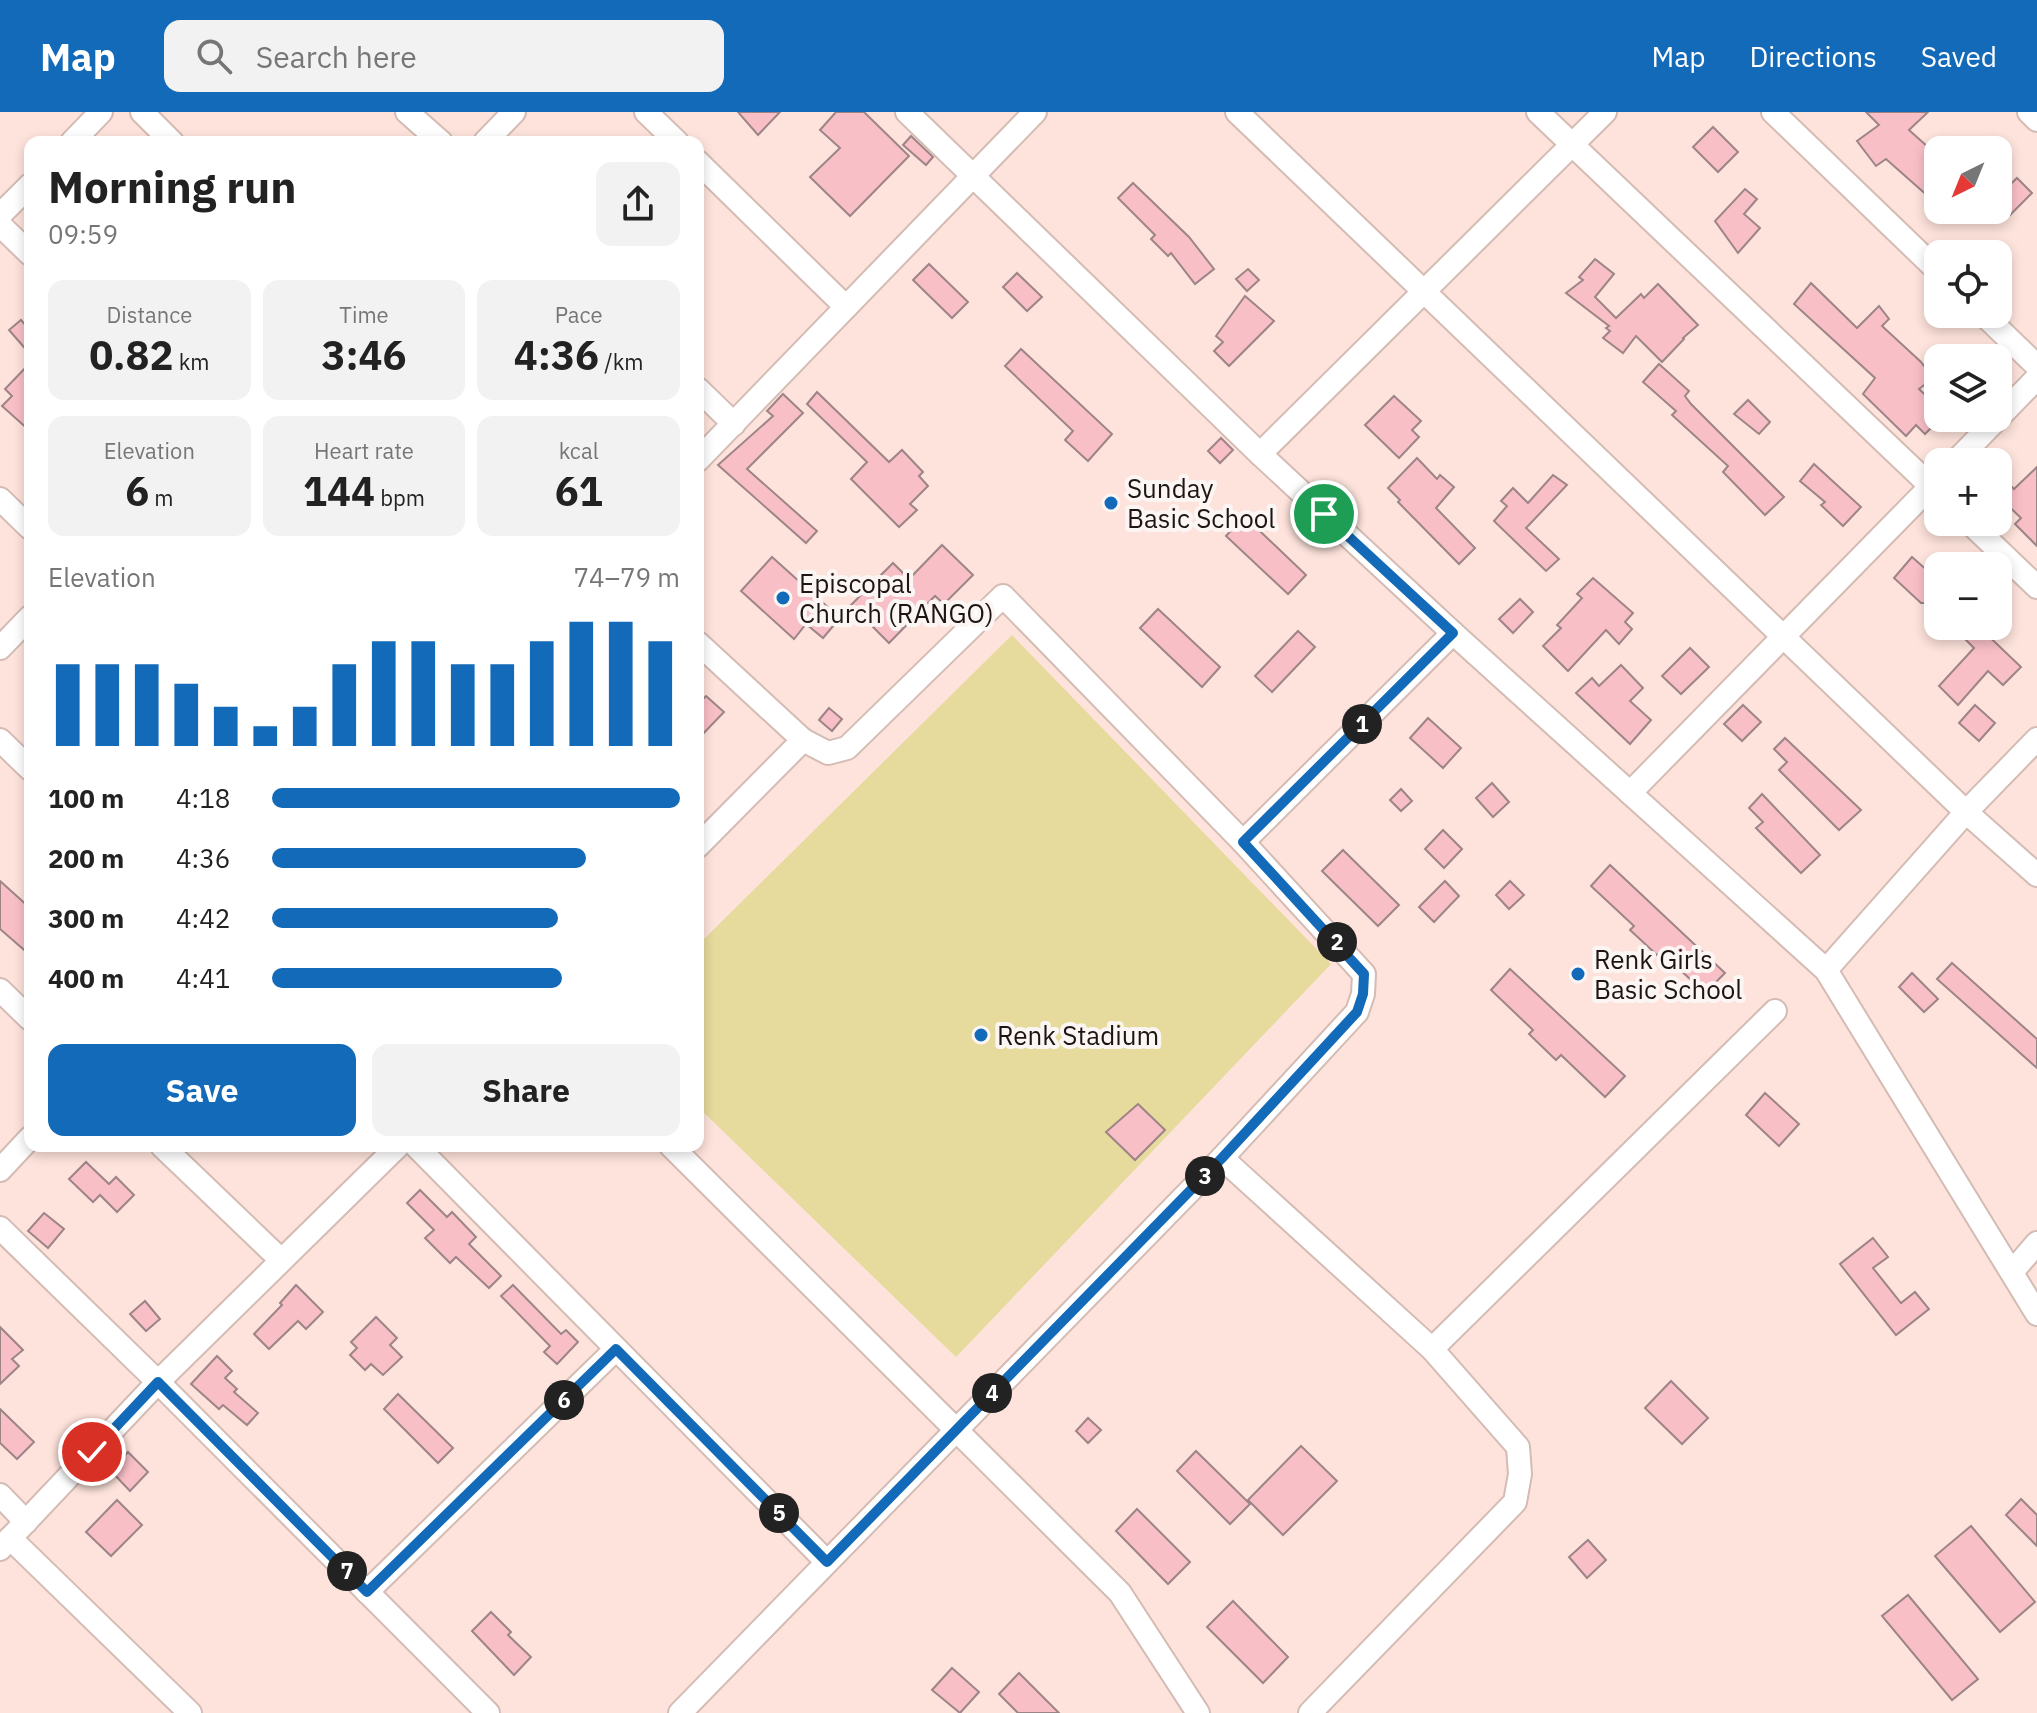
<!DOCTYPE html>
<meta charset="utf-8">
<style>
:root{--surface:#fff;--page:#f2f2f2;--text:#222;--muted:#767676;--accent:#136ab8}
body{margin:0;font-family:"IBM Plex Sans",sans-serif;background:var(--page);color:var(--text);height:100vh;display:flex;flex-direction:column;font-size:30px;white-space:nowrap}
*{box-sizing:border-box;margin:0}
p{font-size:26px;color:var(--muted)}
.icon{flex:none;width:44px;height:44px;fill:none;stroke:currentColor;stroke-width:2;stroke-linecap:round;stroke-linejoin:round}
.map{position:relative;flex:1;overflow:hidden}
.details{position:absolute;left:24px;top:24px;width:680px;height:1016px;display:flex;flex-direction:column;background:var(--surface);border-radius:16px;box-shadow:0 4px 12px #0003}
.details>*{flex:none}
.needle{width:52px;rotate:223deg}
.controls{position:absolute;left:1924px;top:24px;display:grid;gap:16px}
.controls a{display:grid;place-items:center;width:88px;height:88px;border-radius:16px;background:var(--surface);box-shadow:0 4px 12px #0003;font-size:40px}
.pin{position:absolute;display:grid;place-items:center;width:68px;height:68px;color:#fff;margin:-34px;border:4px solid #fff;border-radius:50%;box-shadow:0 2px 8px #0007}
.km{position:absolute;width:40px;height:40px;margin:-20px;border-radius:50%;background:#222;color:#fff;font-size:22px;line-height:40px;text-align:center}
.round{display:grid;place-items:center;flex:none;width:84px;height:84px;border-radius:16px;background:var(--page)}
.overview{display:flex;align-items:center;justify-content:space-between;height:136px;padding:0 24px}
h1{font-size:44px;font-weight:700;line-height:60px}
.stats{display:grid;grid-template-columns:repeat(3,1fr);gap:12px;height:136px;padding:8px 24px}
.stats div{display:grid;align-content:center;border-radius:16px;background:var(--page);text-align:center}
.stats b{font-size:40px;font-weight:700}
.stats small{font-size:22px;font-weight:400}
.stats p{font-size:22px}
.chart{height:224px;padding:16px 24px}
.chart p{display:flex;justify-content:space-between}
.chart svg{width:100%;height:144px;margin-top:8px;stroke:var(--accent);stroke-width:6}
.action{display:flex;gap:16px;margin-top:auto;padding:16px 24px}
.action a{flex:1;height:92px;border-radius:16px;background:var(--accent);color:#fff;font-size:32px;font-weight:700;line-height:92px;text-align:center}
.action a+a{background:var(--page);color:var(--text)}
ul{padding:0 24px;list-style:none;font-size:26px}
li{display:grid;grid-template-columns:128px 96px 1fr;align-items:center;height:60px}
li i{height:20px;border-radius:10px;background:var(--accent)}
header{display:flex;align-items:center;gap:48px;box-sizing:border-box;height:112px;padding:0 40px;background:var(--accent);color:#fff}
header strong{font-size:38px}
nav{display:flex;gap:44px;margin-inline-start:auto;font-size:28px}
.search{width:560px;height:72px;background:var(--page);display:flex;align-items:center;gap:20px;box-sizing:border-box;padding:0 28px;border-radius:16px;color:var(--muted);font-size:30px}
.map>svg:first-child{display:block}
.green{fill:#e6da9c}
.building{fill:#f9bfc7;stroke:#9d8487;stroke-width:2}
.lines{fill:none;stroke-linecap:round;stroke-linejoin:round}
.minor-casing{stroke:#d4bbb3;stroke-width:26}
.minor{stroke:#fff;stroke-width:22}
.route-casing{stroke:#fff;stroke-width:16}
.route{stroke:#136ab8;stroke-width:10}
.poi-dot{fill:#136ab8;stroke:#fbf6f4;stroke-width:3}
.labels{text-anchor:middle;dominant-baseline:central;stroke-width:8;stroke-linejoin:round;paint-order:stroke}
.poi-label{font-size:26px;fill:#1e1512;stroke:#fbf6f4;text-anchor:start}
</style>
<header>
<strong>Map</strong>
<div class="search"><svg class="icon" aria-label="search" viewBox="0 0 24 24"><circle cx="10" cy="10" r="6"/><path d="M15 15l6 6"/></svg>Search here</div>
<nav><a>Map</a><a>Directions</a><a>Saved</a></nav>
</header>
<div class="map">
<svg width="2037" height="1601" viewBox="0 0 2037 1601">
<rect width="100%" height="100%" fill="#fde3db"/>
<path class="green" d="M 1012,523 L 1331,852 L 956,1245 L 698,995 L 698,833 Z"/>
<g class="building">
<path d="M 738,0 L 780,0 L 758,23 Z"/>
<path d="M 836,0 L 864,0 L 909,44 L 850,104 L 810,65 L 840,36 L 820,18 Z"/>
<path d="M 1866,0 L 1928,0 L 1909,18 L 1938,44 L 1938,93 L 1886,47 L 1876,54 L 1857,29 L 1879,13 Z"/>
<path d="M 1713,15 L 1738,40 L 1718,60 L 1693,35 Z"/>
<path d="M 911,24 L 933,45 L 926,53 L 903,33 Z"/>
<path d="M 2017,66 L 2032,81 L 2010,103 L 1998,90 L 1998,84 Z"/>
<path d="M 1133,71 L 1189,125 L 1214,157 L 1195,172 L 1171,141 L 1168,144 L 1151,127 L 1155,123 L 1118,86 Z"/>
<path d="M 1745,77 L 1757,87 L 1744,102 L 1760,116 L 1738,141 L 1715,109 Z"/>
<path d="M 1595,147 L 1614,162 L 1595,185 L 1616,206 L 1641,182 L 1644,186 L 1658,172 L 1698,213 L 1683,226 L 1684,227 L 1662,250 L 1636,224 L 1623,241 L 1603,226 L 1610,219 L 1606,216 L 1609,214 L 1566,181 L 1583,168 L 1579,165 Z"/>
<path d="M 929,152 L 968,190 L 952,206 L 913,168 Z"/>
<path d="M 1248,157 L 1259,168 L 1247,179 L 1236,167 Z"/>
<path d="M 1017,161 L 1042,185 L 1027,199 L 1003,175 Z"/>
<path d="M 1811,171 L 1857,216 L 1879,194 L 1889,207 L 1882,214 L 1921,250 L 1933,266 L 1919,277 L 1938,295 L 1938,309 L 1925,322 L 1916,313 L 1906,324 L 1863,282 L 1875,266 L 1794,192 Z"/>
<path d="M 1245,184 L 1274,209 L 1229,254 L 1214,239 L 1223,230 L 1216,224 Z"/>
<path d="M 21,208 L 30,218 L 30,242 L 9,218 Z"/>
<path d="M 1021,237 L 1112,322 L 1088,349 L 1065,328 L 1073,319 L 1005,254 Z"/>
<path d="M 30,251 L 30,319 L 2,294 L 12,284 L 5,277 Z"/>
<path d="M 1659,252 L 1689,279 L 1685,284 L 1691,292 L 1784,385 L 1765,403 L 1723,360 L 1728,354 L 1672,303 L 1676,299 L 1643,270 Z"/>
<path d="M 817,280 L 889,350 L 902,338 L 923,360 L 919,364 L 928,374 L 910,392 L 917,398 L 899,415 L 851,367 L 867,350 L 807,292 Z"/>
<path d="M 783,282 L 803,301 L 747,357 L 817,419 L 806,431 L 718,353 L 773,304 L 767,299 Z"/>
<path d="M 1394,284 L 1421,309 L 1412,318 L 1419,325 L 1399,346 L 1365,313 Z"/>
<path d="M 1748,288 L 1770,310 L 1759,322 L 1734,302 Z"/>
<path d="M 1221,326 L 1233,338 L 1220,351 L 1208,339 Z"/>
<path d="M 1417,346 L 1437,367 L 1440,363 L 1454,375 L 1436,396 L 1475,436 L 1459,452 L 1398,390 L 1400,388 L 1388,376 Z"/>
<path d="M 1814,352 L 1861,395 L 1843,414 L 1821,393 L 1825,390 L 1800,369 Z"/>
<path d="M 2037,355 L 2037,434 L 2015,412 L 2021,406 L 1998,384 L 1998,377 L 2006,369 L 2014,377 Z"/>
<path d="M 1553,363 L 1567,373 L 1526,416 L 1559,447 L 1546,459 L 1494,409 L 1507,394 L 1501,389 L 1513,376 L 1528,391 Z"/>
<path d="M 1244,404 L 1306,463 L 1288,482 L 1226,424 Z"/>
<path d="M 942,433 L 973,463 L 944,492 L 935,484 L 889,531 L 851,493 L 893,451 L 909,467 Z"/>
<path d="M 772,445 L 840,506 L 823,526 L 806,512 L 794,527 L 741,479 Z"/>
<path d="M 1912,445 L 1938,468 L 1938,479 L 1927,491 L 1921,491 L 1894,466 Z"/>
<path d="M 1593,466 L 1633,501 L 1625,510 L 1632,517 L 1619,532 L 1606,518 L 1568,559 L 1543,534 L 1561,516 L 1557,513 L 1582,486 L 1577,482 Z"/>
<path d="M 1520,487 L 1533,500 L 1513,521 L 1499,507 Z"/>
<path d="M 1158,497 L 1220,555 L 1202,575 L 1140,516 Z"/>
<path d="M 1952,514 L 1978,514 L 2021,555 L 2003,573 L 1988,559 L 1958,593 L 1939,574 L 1974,536 Z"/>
<path d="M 1298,519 L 1315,535 L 1272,580 L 1255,564 Z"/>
<path d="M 1690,536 L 1709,555 L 1681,582 L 1662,564 Z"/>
<path d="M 1621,553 L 1643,576 L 1630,589 L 1651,608 L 1630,632 L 1576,581 L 1592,566 L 1599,574 Z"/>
<path d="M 706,584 L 724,600 L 698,627 L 698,592 Z"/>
<path d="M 1743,593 L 1761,610 L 1742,629 L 1724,612 Z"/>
<path d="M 1975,593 L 1995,611 L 1979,629 L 1959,611 Z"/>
<path d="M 829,596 L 842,607 L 832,619 L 819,608 Z"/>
<path d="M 1428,606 L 1461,636 L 1443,656 L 1410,626 Z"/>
<path d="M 1785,626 L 1861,698 L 1839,718 L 1779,658 L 1787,650 L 1774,637 Z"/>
<path d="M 1492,671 L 1509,690 L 1493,705 L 1476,686 Z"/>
<path d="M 1401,677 L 1412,689 L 1401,699 L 1390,688 Z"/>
<path d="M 1762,682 L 1820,743 L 1801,761 L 1756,716 L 1763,710 L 1749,696 Z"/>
<path d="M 1443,718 L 1462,737 L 1444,756 L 1425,737 Z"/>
<path d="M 1343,738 L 1399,793 L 1378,814 L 1322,759 Z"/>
<path d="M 1610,753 L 1725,861 L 1705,881 L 1661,840 L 1657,843 L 1630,818 L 1634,814 L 1591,774 Z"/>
<path d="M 0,769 L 30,796 L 30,843 L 0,817 Z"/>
<path d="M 1445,769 L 1459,784 L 1434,810 L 1419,795 Z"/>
<path d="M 1510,769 L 1524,783 L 1509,797 L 1496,783 Z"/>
<path d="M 1952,851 L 2037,927 L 2037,956 L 1937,867 Z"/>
<path d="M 1510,857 L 1625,964 L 1605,985 L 1561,943 L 1556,948 L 1529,922 L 1533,918 L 1491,878 Z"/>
<path d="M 1912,861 L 1938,887 L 1924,900 L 1899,875 Z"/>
<path d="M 1765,981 L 1799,1012 L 1779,1034 L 1746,1003 Z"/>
<path d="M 1138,992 L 1165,1018 L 1135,1048 L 1106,1020 Z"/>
<path d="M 86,1050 L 109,1072 L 116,1065 L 134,1083 L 117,1100 L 100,1083 L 93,1090 L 69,1067 Z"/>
<path d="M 420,1078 L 447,1105 L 452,1100 L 476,1125 L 469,1132 L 501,1164 L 489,1176 L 456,1145 L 450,1151 L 425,1126 L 434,1118 L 407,1091 Z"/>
<path d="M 44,1101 L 64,1117 L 48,1136 L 28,1119 Z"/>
<path d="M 1873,1126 L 1888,1145 L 1873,1156 L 1901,1191 L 1915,1180 L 1929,1197 L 1896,1223 L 1840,1152 Z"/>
<path d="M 296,1173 L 323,1200 L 306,1217 L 298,1209 L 269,1237 L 254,1222 L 282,1193 L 280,1191 Z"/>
<path d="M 513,1173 L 561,1222 L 566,1218 L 578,1230 L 557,1252 L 544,1240 L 550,1234 L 501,1184 Z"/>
<path d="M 145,1189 L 160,1207 L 146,1219 L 130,1202 Z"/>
<path d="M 376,1205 L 397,1226 L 390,1233 L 402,1245 L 383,1263 L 371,1252 L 365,1258 L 350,1243 L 357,1236 L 351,1230 Z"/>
<path d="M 0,1215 L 23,1238 L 12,1247 L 19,1254 L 0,1272 Z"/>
<path d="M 217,1244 L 232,1259 L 225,1266 L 237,1277 L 234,1280 L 258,1301 L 247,1313 L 223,1293 L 219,1297 L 191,1272 Z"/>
<path d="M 1671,1269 L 1708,1306 L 1682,1332 L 1645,1296 Z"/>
<path d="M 398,1282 L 453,1336 L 438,1351 L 384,1297 Z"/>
<path d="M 0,1297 L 34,1330 L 17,1347 L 0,1331 Z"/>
<path d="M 1088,1306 L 1101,1318 L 1088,1331 L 1076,1319 Z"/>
<path d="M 1301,1334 L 1337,1369 L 1283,1423 L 1248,1388 Z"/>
<path d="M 1196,1339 L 1250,1392 L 1230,1412 L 1177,1359 Z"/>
<path d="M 128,1340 L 148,1360 L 130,1379 L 110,1358 Z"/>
<path d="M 2021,1387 L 2037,1403 L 2037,1434 L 2006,1403 Z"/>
<path d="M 117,1388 L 142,1413 L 111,1444 L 86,1420 Z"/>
<path d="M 1137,1397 L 1190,1450 L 1168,1472 L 1116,1419 Z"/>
<path d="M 1971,1414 L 2035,1490 L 2000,1520 L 1935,1444 Z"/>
<path d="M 1588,1428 L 1606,1448 L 1587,1466 L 1569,1445 Z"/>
<path d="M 1908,1483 L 1978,1567 L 1952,1588 L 1882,1504 Z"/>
<path d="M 1233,1489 L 1288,1545 L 1263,1571 L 1207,1515 Z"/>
<path d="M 491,1500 L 511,1520 L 508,1523 L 531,1545 L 514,1563 L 472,1519 Z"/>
<path d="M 952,1556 L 979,1580 L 960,1601 L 932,1578 Z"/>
<path d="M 1019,1561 L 1059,1601 L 1018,1601 L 999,1582 Z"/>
</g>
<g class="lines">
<g class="minor-casing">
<g id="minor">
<path d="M 142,0 L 172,30"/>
<path d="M 407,0 L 441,30"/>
<path d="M 646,0 L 677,30"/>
<path d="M 907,0 L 1260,342 L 1453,521 L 1826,858 L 2037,1202"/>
<path d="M 1237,0 L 1966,700 L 2037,763"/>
<path d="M 1538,0 L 1938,381"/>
<path d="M 1773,0 L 1938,159"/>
<path d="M 2029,0 L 2037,8"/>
<path d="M 72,30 L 101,0"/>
<path d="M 485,30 L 514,0"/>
<path d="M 698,50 L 846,195"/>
<path d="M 0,103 L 30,73"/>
<path d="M 0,113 L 30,142"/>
<path d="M 1983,202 L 2037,254"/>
<path d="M 698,277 L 734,312"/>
<path d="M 1998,306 L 2037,266"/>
<path d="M 1260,342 L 1605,0"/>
<path d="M 698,348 L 1035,0"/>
<path d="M 1955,350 L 1998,306"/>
<path d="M 0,387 L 30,416"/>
<path d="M 1969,410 L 2037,475"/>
<path d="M 698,531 L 803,628 L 698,734"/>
<path d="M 0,536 L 30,505"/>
<path d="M 0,628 L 30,657"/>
<path d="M 1630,681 L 1938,367"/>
<path d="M 1243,730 L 1453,521"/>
<path d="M 1826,858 L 1966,700 L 2037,627"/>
<path d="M 0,878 L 30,907"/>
<path d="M 162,1034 L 281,1148"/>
<path d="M 416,1034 L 827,1450"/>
<path d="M 671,1034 L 1120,1481 L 1198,1601"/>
<path d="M 1222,1046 L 1432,1237"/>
<path d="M 0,1058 L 30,1026"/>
<path d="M 0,1116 L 158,1270 L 488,1601"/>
<path d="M 2012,1160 L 2037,1131"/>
<path d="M 0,1383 L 26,1410"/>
<path d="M 10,1426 L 190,1601"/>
<path d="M 0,1437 L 158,1270 L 398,1034"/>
<path d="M 367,1480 L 616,1237"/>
<path d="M 680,1601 L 1222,1046 L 1357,900 L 1363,882 L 1364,862 L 1243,730 L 1003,484 L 847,636 L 828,641 L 803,628"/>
<path d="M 1310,1601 L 1515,1390 L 1520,1362 L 1518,1335 L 1432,1237 L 1775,899"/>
</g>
</g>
<use href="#minor" class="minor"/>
</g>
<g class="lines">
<g class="route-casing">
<path id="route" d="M 92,1340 L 158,1270 L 367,1480 L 616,1237 L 827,1450 L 1222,1046 L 1357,900 L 1363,882 L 1364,862 L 1243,730 L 1453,521 L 1324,402"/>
</g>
<use href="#route" class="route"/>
</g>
<g class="poi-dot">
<circle cx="1111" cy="391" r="8"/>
<circle cx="783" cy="486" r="8"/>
<circle cx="1578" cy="862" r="8"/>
<circle cx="981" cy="923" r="8"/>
</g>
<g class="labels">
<g class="poi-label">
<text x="1127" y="376">Sunday<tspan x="1127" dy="30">Basic School</tspan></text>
<text x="799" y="471">Episcopal<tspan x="799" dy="30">Church (RANGO)</tspan></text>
<text x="1594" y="847">Renk Girls<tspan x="1594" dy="30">Basic School</tspan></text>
<text x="997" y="923">Renk Stadium</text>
</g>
</g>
</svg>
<div class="controls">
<a><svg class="needle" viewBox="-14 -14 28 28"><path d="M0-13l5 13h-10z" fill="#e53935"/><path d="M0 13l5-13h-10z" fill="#767676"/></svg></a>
<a><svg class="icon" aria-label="locate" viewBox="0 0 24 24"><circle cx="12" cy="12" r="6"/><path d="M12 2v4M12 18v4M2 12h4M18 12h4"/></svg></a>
<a><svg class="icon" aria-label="layers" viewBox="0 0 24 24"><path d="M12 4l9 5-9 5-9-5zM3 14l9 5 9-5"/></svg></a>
<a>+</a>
<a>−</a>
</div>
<div class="pin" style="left:1324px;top:402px;background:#1e9e55"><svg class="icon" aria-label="arrive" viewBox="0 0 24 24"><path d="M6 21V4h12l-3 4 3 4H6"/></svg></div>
<div class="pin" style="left:92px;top:1340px;background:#d93025"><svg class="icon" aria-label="check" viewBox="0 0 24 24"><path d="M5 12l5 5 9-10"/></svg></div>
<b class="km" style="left:1362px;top:612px">1</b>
<b class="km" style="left:1337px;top:830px">2</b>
<b class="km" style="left:1205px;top:1064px">3</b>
<b class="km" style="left:992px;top:1281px">4</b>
<b class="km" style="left:779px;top:1401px">5</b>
<b class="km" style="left:564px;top:1288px">6</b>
<b class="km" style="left:347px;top:1459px">7</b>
<section class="details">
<div class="overview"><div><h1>Morning run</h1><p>09:59</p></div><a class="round"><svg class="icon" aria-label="share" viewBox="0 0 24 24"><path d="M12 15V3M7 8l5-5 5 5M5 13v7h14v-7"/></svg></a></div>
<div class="stats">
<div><p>Distance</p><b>0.82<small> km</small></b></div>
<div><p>Time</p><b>3:46</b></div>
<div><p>Pace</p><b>4:36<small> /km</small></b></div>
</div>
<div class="stats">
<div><p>Elevation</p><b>6<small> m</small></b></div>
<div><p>Heart rate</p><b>144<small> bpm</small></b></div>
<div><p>kcal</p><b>61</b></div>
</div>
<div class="chart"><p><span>Elevation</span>74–79 m</p>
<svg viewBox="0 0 160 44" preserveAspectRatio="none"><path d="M5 44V19M15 44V19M25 44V19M35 44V25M45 44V32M55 44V38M65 44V32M75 44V19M85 44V12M95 44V12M105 44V19M115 44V19M125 44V12M135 44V6M145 44V6M155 44V12"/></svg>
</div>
<ul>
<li><b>100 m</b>4:18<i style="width:100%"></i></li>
<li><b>200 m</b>4:36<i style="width:77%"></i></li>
<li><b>300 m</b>4:42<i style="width:70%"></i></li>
<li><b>400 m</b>4:41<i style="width:71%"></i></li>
</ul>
<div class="action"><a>Save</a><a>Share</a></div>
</section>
</div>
